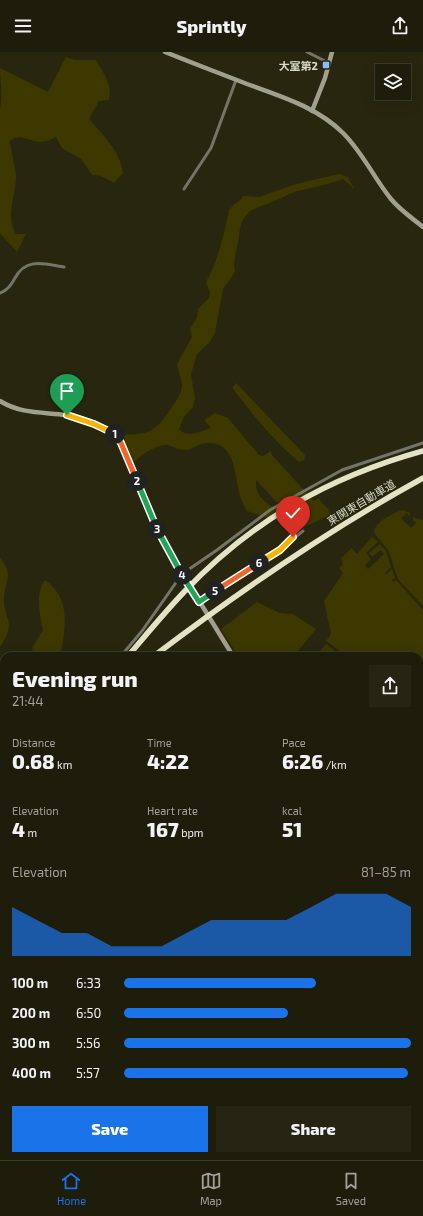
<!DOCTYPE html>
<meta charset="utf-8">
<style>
:root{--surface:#1e1c0a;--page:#262513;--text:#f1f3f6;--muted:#a1a19c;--line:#3c3a2b;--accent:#1a73e8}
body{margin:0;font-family:"Exo 2","Noto Sans JP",sans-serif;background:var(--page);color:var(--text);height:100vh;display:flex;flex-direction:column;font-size:15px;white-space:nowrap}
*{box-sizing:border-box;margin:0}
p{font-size:13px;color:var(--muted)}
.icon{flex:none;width:22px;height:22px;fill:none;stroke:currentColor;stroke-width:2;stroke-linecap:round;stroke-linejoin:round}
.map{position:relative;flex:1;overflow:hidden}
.details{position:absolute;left:0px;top:600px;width:423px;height:508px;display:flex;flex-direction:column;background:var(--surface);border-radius:12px 12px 0 0;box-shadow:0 4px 16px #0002,0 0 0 1px var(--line)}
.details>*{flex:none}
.tools{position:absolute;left:375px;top:12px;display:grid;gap:8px}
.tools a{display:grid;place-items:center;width:36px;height:36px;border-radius:0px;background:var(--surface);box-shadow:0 4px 16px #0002,0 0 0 1px var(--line);font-size:20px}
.pin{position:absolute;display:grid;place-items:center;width:34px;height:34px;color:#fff;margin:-41px -17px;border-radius:50% 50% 50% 0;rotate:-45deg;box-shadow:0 0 4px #0007}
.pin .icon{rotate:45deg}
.km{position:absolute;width:20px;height:20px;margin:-10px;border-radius:50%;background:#222;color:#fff;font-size:11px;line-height:20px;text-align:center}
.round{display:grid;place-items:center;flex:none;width:42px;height:42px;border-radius:0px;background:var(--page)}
.head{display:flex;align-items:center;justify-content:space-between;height:68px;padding:0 12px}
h1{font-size:22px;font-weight:800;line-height:30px}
.metrics{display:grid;grid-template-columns:repeat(3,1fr);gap:6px;height:68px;padding:4px 12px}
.metrics div{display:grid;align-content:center}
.metrics b{font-size:20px;font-weight:800}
.metrics small{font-size:11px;font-weight:400}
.metrics p{font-size:11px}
.chart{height:112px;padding:8px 12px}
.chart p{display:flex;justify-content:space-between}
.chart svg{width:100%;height:72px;margin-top:4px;fill:var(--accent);opacity:.7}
.button{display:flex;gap:8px;margin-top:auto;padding:8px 12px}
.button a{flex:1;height:46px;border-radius:0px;background:var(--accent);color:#fff;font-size:16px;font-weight:800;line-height:46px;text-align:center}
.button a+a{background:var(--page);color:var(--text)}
ul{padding:0 12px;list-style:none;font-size:13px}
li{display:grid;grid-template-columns:64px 48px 1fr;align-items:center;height:30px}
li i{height:10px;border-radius:5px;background:var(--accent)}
header{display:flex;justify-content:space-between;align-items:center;height:52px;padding:0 12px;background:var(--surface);font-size:18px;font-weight:800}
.menu{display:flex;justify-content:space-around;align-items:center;height:56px;border-top:1px solid var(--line);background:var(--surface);font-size:11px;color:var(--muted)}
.menu a{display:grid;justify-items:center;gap:2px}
.menu .current{color:var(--accent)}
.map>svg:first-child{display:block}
.green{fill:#3c3800}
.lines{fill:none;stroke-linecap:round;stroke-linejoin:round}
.taxiway{stroke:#74735e;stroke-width:9}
.street{stroke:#747468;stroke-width:3}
.secondary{stroke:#a1a08e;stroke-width:4.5}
.highway{stroke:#e4e3c5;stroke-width:5.5}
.split-1-casing{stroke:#fff;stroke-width:8}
.split-2-casing{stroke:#fff;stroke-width:8}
.split-3-casing{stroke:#fff;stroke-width:8}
.split-4-casing{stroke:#fff;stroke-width:8}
.split-5-casing{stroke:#fff;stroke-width:8}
.split-6-casing{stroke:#fff;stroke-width:8}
.split-7-casing{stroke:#fff;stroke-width:8}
.split-1{stroke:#f5b400;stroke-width:5}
.split-2{stroke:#f0652b;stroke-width:5}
.split-3{stroke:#22a559;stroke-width:5}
.split-4{stroke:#22a559;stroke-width:5}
.split-5{stroke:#22a559;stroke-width:5}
.split-6{stroke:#f0652b;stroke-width:5}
.split-7{stroke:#f5b400;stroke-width:5}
.poi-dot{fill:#89bafc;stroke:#28260e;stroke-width:1.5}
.labels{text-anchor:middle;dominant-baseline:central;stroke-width:3;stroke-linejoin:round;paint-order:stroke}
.poi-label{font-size:11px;font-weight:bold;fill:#d9d9ca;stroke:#28260e;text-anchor:end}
.street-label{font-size:11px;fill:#d9d9ca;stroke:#28260e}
</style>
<header><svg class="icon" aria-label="menu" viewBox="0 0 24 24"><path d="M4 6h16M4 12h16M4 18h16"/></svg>Sprintly<svg class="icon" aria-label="share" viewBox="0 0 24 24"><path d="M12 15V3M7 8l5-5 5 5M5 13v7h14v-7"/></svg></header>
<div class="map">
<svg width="423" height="1108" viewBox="0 0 423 1108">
<rect width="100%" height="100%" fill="#28260e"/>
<g class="green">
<path d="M 66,5 L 75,8 L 96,8 C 103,21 113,32 109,48 L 99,49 L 89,67 C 104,84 120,99 123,121 L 114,131 L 101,124 L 92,123 L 81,107 L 62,96 L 56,85 C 52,87 45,90 41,90 C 28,90 21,80 10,89 C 11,100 15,113 16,124 C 16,143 5,164 16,182 L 26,182 L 17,200 L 0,181 L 0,56 C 3,46 0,28 0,16 L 48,40 Z"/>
<path d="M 339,122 L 348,125 L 354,137 L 343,127 C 327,133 314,135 298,139 C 289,141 281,147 272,150 C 262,155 251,155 244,166 C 239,174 240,181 238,190 C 236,201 233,208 235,220 L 223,237 L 215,281 L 209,291 L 197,302 L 191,322 L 195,346 L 193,355 L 184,365 L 179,377 C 187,387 201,379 211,376 L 204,368 L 215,361 L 228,366 L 259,403 L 263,404 L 271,399 L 272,403 L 314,449 L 318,446 L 329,458 L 328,460 L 332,462 L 304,475 L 297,460 L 285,459 L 256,428 C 254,450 278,458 295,465 L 301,476 L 291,483 L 283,471 L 247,459 C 244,453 240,447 239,440 C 235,423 235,390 208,391 C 199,391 192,398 185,398 C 179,398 172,394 167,393 C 155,392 141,404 132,411 L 121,382 C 150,385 159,376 173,353 C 177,348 182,340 182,333 C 182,327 178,319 177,312 L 192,285 L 190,277 L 197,265 L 198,257 L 209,246 L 210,240 L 206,230 C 218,208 224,183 229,158 C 233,152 240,150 243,144 L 259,145 L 296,132 Z"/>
<path d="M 236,331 L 305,403 L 304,408 L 299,410 C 274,389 253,363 233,337 L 233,335 Z"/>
<path d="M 402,458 L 411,461 L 409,464 L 407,461 L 401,466 L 411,476 L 416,471 L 413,468 L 413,465 L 423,468 L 423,554 L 398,527 L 388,498 L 374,481 C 374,469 393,462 402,458 Z"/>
<path d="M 372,485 L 378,490 L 366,501 L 371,507 L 365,514 L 368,517 L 384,502 L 381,498 L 372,505 L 369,501 L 380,492 L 386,499 L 391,515 L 385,521 L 386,522 L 392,517 L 395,526 L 392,528 L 393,530 L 396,528 L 423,558 L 423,647 L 419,650 L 419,604 L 347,604 L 326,589 L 331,582 L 324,549 L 343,521 L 339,516 L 343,513 L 341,506 L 352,496 L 357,502 Z"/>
<path d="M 0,506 C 15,523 4,530 4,548 C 5,572 17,569 0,595 Z"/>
<path d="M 44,529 L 46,529 C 71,546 66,578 60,604 L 34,604 L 32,596 L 43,578 C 40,561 35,545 44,529 Z"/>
<path d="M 257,550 L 280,561 L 293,562 L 316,577 L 294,604 L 238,604 L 221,577 Z"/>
<path d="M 326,592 L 342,604 L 316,604 Z"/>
<path d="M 0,665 C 6,675 6,693 0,702 Z"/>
<path d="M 419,729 L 423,734 L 423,761 L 419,758 Z"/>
<path d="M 419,1034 L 423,1037 L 423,1108 L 406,1108 L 408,1104 L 419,1104 L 419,1087 L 421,1083 L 419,1079 Z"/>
<path d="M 0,1066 L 1,1070 L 4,1070 L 4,1104 L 15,1104 L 14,1108 L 0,1108 Z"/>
<path d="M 39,1104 L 75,1104 L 57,1108 L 36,1108 Z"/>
</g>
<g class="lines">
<g class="taxiway">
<path d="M 419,666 L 423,662"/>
<path d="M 419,711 L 423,715"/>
</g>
<g class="street">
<path d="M 307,0 L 329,11"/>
<path d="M 184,137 L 211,96 L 236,28"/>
<path d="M 0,241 C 8,238 11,233 15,226 C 26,205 45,212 64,215"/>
<path d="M 199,550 L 244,520 L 267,507 L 303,479"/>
<path d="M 121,604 L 142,579 L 182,522 L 217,498 L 270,458 L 342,418 L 423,391"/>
<path d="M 0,706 L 4,699"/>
<path d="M 419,874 L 423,874"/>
<path d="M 134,1104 L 135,1108"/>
</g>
<g class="secondary">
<path d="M 165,0 C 192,11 219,21 247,32 C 280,44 317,55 343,81 C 363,101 374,126 391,147 C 400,158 412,166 423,175"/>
<path d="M 312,59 L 325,26 L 332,0"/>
<path d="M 0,349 C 21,362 42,360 66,363 C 82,365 104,373 117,384 L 163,490 L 233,604"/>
<path d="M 274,1108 L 275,1104"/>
</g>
<g class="highway">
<path d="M 128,604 C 146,583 164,561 184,540 C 251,469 329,425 423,399"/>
<path d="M 154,604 C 240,539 328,478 423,426"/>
<path d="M 0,723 L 4,720"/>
<path d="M 0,732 L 4,728"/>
<path d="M 419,808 L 423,801"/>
<path d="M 0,967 L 4,965"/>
</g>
</g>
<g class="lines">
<g class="split-1-casing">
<path id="split-1" d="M 67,363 L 94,372 L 115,382"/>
</g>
<g class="split-2-casing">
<path id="split-2" d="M 115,382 L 121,391 L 137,429"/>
</g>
<g class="split-3-casing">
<path id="split-3" d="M 137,429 L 157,477"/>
</g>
<g class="split-4-casing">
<path id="split-4" d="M 157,477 L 182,523"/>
</g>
<g class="split-5-casing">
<path id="split-5" d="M 182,523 L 199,550 L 215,539"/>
</g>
<g class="split-6-casing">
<path id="split-6" d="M 215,539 L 259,511"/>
</g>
<g class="split-7-casing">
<path id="split-7" d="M 259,511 L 280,498 L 293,485"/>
</g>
<use href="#split-1" class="split-1"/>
<use href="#split-2" class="split-2"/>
<use href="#split-3" class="split-3"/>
<use href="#split-4" class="split-4"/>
<use href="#split-5" class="split-5"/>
<use href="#split-6" class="split-6"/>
<use href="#split-7" class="split-7"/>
</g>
<rect class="poi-dot" x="322" y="9" width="8" height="8" rx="2"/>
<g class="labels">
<g class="poi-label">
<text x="318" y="13">大室第2</text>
</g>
<g class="street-label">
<text transform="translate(361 450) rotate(-31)">東関東自動車道</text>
</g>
</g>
</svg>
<div class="tools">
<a><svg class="icon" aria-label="layers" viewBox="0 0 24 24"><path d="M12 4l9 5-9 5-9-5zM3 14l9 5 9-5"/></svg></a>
</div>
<div class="pin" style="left:67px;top:363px;background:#1e9e55"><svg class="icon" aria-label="arrive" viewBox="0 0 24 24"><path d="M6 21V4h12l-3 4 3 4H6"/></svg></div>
<div class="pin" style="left:293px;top:485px;background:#d93025"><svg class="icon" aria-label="check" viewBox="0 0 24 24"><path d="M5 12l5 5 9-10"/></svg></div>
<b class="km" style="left:115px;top:382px">1</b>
<b class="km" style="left:137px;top:429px">2</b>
<b class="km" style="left:157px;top:477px">3</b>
<b class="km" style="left:182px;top:523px">4</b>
<b class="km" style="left:215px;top:539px">5</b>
<b class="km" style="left:259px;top:511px">6</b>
<section class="details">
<div class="head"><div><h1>Evening run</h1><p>21:44</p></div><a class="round"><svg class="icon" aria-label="share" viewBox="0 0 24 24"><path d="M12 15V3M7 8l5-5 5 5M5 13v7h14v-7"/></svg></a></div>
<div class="metrics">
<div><p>Distance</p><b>0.68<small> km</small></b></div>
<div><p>Time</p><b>4:22</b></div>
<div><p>Pace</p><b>6:26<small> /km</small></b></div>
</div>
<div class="metrics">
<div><p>Elevation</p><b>4<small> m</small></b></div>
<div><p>Heart rate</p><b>167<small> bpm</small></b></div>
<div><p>kcal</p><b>51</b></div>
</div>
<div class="chart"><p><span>Elevation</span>81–85 m</p>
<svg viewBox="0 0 160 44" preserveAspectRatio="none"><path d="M0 44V14L10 22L20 30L30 30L40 38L50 38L60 38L70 30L80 22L90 22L100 22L110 22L120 14L130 6L140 6L150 6L160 14V44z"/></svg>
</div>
<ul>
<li><b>100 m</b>6:33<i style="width:67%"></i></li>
<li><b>200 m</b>6:50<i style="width:57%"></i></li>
<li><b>300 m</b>5:56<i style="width:100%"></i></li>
<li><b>400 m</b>5:57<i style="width:99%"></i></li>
</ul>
<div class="button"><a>Save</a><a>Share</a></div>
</section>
</div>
<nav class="menu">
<a class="current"><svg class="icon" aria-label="home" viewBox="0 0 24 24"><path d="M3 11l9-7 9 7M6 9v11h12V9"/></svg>Home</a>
<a><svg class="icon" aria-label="map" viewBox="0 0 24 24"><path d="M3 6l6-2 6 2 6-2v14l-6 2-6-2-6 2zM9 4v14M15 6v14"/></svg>Map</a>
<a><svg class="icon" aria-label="saved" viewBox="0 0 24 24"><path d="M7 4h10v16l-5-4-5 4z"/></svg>Saved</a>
</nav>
